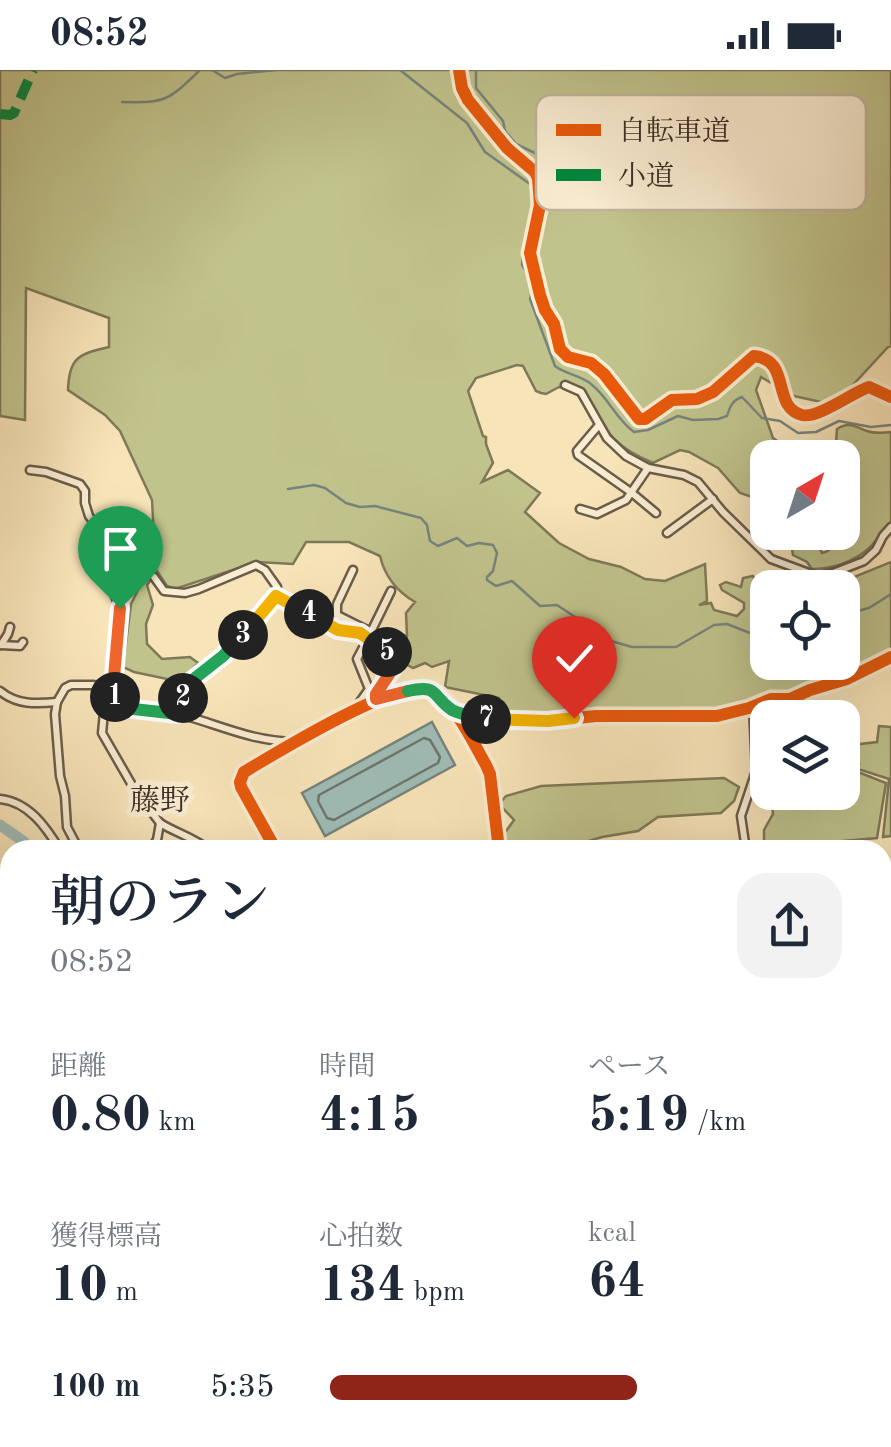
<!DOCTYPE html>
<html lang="ja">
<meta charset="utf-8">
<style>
:root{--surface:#fff;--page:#f2f2f3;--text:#1f2937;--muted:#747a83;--accent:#8f2418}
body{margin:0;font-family:"Old Standard TT","Noto Serif JP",serif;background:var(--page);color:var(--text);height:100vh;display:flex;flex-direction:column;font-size:38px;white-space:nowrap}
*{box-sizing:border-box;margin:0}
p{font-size:32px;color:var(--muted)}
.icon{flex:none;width:55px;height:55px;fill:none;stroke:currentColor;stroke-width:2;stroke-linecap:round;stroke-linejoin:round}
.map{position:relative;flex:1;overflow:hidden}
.panel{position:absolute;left:0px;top:770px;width:892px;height:608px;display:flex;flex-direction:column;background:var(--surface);border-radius:30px 30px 0 0;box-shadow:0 10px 40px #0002}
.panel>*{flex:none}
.needle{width:65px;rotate:39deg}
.controls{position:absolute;left:750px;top:370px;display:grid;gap:20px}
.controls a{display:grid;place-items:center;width:110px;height:110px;border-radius:20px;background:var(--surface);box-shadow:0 10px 40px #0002;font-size:50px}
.pin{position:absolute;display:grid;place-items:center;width:85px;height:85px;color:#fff;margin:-102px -42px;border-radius:50% 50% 50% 0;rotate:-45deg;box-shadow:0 0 10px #0007}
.pin .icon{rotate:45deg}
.km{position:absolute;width:50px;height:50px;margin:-25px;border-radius:50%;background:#222;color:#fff;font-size:28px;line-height:50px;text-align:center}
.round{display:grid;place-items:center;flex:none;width:105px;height:105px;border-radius:30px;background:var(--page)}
.overview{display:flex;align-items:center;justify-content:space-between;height:170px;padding:0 50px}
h1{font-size:55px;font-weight:600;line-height:75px}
.stats{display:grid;grid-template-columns:repeat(3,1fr);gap:15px;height:170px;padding:10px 50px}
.stats div{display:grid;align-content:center}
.stats b{font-size:50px;font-weight:600}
.stats small{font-size:28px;font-weight:400}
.stats p{font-size:28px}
ul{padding:0 50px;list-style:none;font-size:32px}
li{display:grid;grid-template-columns:160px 120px 1fr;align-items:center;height:75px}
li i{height:25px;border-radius:12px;background:var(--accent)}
.status{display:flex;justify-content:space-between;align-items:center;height:70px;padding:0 50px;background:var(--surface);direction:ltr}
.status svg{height:28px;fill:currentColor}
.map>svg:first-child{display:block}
.green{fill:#c1c38c;stroke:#7e7959;stroke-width:2.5}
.water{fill:#9fbdb7;stroke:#77847d;stroke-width:2.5}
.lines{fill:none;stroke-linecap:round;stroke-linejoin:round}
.shore{stroke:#6d766e;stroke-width:2.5}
.stream{stroke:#77847d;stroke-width:2.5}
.river{stroke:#9fbdb7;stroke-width:11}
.minor-casing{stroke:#6a5c4b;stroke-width:11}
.tertiary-casing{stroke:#6a5c4b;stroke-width:12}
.primary-casing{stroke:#3b2f26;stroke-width:14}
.minor{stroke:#faedd2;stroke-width:6}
.tertiary{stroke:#faedd2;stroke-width:8}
.primary{stroke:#f8e4b9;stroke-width:9}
.quiet{stroke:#00873e;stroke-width:10;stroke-dasharray:20 10;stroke-linecap:butt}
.cycleway-casing{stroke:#faedd2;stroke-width:19}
.cycleway{stroke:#e8590c;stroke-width:12}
.split-1-casing{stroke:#fff;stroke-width:20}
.split-2-casing{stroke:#fff;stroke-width:20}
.split-3-casing{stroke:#fff;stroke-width:20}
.split-4-casing{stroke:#fff;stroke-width:20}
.split-5-casing{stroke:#fff;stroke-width:20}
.split-6-casing{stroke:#fff;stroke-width:20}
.split-7-casing{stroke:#fff;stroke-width:20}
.split-8-casing{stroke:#fff;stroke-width:20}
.split-1{stroke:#f0652b;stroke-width:12}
.split-2{stroke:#22a559;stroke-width:12}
.split-3{stroke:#22a559;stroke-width:12}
.split-4{stroke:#f5b400;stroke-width:12}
.split-5{stroke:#f5b400;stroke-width:12}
.split-6{stroke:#f0652b;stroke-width:12}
.split-7{stroke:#22a559;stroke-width:12}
.split-8{stroke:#f5b400;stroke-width:12}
.labels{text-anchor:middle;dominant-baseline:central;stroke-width:10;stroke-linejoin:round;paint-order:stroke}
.neighbourhood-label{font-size:30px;fill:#3b2f26;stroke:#faedd2}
.key{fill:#faedd2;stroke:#c1b49e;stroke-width:2.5}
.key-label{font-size:28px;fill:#3b2f26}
</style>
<div class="status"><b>08:52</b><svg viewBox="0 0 49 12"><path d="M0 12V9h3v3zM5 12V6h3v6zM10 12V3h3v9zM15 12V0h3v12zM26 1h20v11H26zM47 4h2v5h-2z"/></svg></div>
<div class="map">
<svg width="891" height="1377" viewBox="0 0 891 1377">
<rect width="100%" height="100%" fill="#f8e4b9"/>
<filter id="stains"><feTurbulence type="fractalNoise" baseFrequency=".002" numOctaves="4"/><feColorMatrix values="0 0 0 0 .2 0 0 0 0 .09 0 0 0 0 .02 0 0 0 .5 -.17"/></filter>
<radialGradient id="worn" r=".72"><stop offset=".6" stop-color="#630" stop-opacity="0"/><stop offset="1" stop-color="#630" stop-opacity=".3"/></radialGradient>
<g class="green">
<path d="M 0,0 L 891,0 L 891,276 L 888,277 L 851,317 L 830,334 L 794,326 L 761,307 L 756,320 L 773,368 L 795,383 L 831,380 L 836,373 L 837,359 C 850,351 855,357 867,361 C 875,364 883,363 891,362 L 891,452 C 883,460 877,471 868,479 C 853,492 832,499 812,499 L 807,492 L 793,485 L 789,463 L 803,463 L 802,470 L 808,476 L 814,471 L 816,463 L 824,463 L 820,479 L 822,483 C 834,480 835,473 836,463 L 842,462 L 842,388 L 768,388 L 767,432 L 740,423 L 718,398 L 689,382 L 680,380 L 653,393 C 610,375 607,361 584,323 L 559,317 L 546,324 L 541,323 L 536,321 L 523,296 L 517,295 L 476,308 L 468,321 L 483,366 L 486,367 L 486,374 L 493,393 L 482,412 L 508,400 L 540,423 L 525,442 L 559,473 L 589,489 L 621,497 L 645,509 L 665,511 L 705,494 L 707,531 L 699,535 L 711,533 L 714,540 L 737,546 L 744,539 L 744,533 L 722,520 L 720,515 L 726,512 L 741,517 L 743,508 L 753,506 L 767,535 L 768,592 L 842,592 L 843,533 L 850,537 L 842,517 L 849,509 L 891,492 L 891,585 L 846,609 L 789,627 L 715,644 L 497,650 L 499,628 L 445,617 L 449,591 L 432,597 L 425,593 L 413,598 L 401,591 L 397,585 L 407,566 L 406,543 L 415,532 C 396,521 385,507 380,486 L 349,472 L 306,472 L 293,494 L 257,492 L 175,519 L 167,516 L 157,501 L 147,515 L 153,535 L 146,554 L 147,574 L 162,589 L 190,587 L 198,593 L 181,612 L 134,602 L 123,597 L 131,534 L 152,492 L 154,468 L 152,430 L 120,361 L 105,345 L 68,320 C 69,287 79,284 109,277 L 109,248 L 26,218 L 25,350 L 0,346 Z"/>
<path d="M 879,656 L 891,657 L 891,766 L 883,767 L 889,709 L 858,699 L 859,695 L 842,701 L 843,684 L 851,675 L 877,672 Z"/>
<path d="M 858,702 L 886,713 L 877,768 L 764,778 L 764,760 L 773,744 L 771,726 L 774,723 L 842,722 L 843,704 Z"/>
<path d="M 724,708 L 739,717 L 734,731 L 721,743 L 658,747 L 638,761 L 602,767 L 559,780 L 502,772 L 501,768 L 514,750 L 499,734 L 506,726 L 541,716 Z"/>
<path d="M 0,899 L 10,906 L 10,1038 L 0,1038 Z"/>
</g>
<path class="water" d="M 432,652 L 455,695 L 325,766 L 302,723 Z"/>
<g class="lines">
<path class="shore" d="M 424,668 L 430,670 L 440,687 L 438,693 L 334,750 L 327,748 L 318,731 L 319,725 Z"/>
<g class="stream">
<path d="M 212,0 L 225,8 L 237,4 L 276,0"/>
<path d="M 400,0 L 467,53 L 485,82 L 537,119"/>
<path d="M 476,0 L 476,18 L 503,51 L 505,61 L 516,74 L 535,83 L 541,92 L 537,104"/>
<path d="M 122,32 C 166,33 168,31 200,0"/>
<path d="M 536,122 L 523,181 L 522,195 L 534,213 L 530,229 L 555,296 C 565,304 580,305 591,314 C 608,327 616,349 634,362 L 648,360 L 678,346 L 693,350 L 718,349 L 727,346 C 730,336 733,330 742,327 L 762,348 L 780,351 L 798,363 L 816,362 L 839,351 L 871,357 L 891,355"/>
<path d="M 288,419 L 314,415 L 325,418 L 346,433 L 360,437 L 375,436 L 421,448 L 427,455 L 430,471 L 438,476 L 457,468 L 467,476 L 479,473 L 493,475 L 497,483 L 493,501 L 487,507 L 487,510 L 496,516 L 512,511 L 540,536 L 557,535 L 611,571 L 632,577 L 676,577 L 714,555 L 727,554 L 768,570"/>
<path d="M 842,545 L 869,538 L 891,524"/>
</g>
<g class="river">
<path d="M 0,755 L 23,771 L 30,780"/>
<path d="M 882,1213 L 891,1214"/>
</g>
<g class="minor-casing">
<g id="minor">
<path d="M 459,0 L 462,18 L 468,30 L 507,78 L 535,102 L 538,108 L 540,135 L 530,183 L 540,225 L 545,240 L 554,254 L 560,279 L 568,287 L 591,293 L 604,304 L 639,349 L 645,349 L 672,330 L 697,329 L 713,322 L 754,286 C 792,290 771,337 802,345 C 818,349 853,322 869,317 L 891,327"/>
<path d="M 565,315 L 581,322 L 607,368 L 626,386 L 648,398 L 684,405 L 698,412 L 723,442 L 771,489 L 817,506 L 833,503 L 864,491 L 876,480 L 883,466 L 891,457"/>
<path d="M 599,355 L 577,381 L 578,385 L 632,423 L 656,443"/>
<path d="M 30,400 L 46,402 L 80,414 L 85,421 L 85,433 L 89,446 L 107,470 L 110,513 L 120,539 L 113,607 L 116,637"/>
<path d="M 580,439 L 597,444 L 626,430 L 648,398"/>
<path d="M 667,463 L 713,429"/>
<path d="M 353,500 L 337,534 L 337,545 L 371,562"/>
<path d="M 154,507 L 164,521 L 185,523 L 199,519 L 256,495 L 265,500 L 277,517 L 273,531 L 236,574 L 187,616 L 178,643"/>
<path d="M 276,525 L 338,560 L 353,561 L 368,567 L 394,587 L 396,594 L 376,625 L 376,629"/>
<path d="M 370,564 L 391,521"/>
<path d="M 1,575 L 20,576 L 23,572"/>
<path d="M 1,575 L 8,564 L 10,557"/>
<path d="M 0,621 C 17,635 36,634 57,632"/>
<path d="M 105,632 L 102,663 L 136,722 L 160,753 L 157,770 L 150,780"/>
<path d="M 355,639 L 369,619 L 357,589 L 367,570"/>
<path d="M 455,641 L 486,649 L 508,651 L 548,651 L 596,646 L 717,646 L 749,638 L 771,629 L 790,629 L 810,620 L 847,609 L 891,587"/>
<path d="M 0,729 C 29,732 46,757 60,780"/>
<path d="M 160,753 C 176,763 195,768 209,780"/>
<path d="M 79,780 L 67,757 L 65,726 L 60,706 L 55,644 L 57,632 L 65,618 L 71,615 L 94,615 C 100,625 103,632 115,636 C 135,643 158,638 179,644 C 221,655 250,671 295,672"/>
<path d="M 746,780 L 741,746 L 756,701 L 753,636"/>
<path d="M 0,813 L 10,806"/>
<path d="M 0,1095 L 10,1095"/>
<path d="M 882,1131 L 891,1132"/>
<path d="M 0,1282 L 10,1290"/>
<path d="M 882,1328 L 891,1332"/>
<path d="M 617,1368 L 638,1377"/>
<path d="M 75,1377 L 81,1368"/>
<path d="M 389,1377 L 390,1368"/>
<path d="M 506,1377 L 514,1377"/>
<path d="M 546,1377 L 554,1368"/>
</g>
</g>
<g class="tertiary-casing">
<g id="tertiary">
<path d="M 276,780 L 241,717 L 240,712 L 244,702 C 275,684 402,604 433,620 C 454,632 474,674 486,695 L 490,704 L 499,780"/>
<path d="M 450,1368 L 455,1377"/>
</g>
</g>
<g class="primary-casing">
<g id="primary">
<path d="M 882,1289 L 891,1280"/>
<path d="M 746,1377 L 762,1368"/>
</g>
</g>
<use href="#minor" class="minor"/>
<use href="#tertiary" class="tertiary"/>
<use href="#primary" class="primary"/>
<path class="quiet" d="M 0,44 L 10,45 L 14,43 L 33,0"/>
<g class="cycleway-casing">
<g id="cycleway">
<path d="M 459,0 L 462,18 L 468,30 L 507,78 L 535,102 L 538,108 L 540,135 L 530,183 L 540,225 L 545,240 L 554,254 L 560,279 L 568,287 L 591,293 L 604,304 L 639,349 L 645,349 L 672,330 L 697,329 L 713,322 L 754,286 C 792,290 771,337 802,345 C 818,349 853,322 869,317 L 891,327"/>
<path d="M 453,640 L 486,649 L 508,651 L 548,651 L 596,646 L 717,646 L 749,638 L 771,629 L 790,629 L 810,620 L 847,609 L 891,587"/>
<path d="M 276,780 L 241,717 L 240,712 L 244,702 C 275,684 402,604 433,620 C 454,632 474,674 486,695 L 490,704 L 499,780"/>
</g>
</g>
<use href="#cycleway" class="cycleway"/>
</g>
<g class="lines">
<g class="split-1-casing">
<path id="split-1" d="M 115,627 L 114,607 L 120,538"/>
</g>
<g class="split-2-casing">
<path id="split-2" d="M 115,627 L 116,637 L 178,644 L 183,628"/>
</g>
<g class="split-3-casing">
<path id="split-3" d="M 183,628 L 190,612 L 223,586 L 243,565"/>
</g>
<g class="split-4-casing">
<path id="split-4" d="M 243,565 L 276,526 L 309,544"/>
</g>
<g class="split-5-casing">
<path id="split-5" d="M 309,544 L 338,560 L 360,563 L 387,582"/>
</g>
<g class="split-6-casing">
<path id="split-6" d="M 387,582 L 394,588 L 396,594 L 376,624 L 376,629 L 408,621"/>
</g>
<g class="split-7-casing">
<path id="split-7" d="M 408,621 C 440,614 431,626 452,640 C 461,645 476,647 486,649"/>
</g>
<g class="split-8-casing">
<path id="split-8" d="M 486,649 L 548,651 L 574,648"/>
</g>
<use href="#split-1" class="split-1"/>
<use href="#split-2" class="split-2"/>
<use href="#split-3" class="split-3"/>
<use href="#split-4" class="split-4"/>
<use href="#split-5" class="split-5"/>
<use href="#split-6" class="split-6"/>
<use href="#split-7" class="split-7"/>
<use href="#split-8" class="split-8"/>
</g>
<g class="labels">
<g class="neighbourhood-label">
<text x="160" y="732">藤野</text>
</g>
</g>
<rect x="536" y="25" width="330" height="115" rx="15" class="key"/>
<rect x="556" y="54" width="45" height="12" fill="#e8590c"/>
<rect x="556" y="99" width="45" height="12" fill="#00873e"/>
<g class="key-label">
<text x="618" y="70">自転車道</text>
<text x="618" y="115">小道</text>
</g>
<rect width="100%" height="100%" filter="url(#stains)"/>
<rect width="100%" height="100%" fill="url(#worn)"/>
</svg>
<div class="controls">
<a><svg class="needle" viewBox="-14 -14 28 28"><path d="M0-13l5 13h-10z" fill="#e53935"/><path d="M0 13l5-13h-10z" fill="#747a83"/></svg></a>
<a><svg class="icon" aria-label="locate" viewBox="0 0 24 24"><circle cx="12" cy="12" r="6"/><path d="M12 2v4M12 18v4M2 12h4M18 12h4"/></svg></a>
<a><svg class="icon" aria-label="layers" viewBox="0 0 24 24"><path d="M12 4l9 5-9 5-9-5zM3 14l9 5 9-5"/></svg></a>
</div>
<div class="pin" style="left:120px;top:538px;background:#1e9e55"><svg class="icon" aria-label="arrive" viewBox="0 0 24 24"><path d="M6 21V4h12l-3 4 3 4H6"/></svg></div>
<div class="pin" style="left:574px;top:648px;background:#d93025"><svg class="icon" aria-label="check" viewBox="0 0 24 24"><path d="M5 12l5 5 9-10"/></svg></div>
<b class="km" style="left:115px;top:627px">1</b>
<b class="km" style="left:183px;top:628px">2</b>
<b class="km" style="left:243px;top:565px">3</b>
<b class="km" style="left:309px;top:544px">4</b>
<b class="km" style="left:387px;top:582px">5</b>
<b class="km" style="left:486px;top:649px">7</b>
<section class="panel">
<div class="overview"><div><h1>朝のラン</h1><p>08:52</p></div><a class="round"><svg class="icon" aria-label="share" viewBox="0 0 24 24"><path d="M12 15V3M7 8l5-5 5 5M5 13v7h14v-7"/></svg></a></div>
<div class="stats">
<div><p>距離</p><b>0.80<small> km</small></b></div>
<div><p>時間</p><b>4:15</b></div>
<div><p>ペース</p><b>5:19<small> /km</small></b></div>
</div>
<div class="stats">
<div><p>獲得標高</p><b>10<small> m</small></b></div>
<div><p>心拍数</p><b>134<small> bpm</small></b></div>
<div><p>kcal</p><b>64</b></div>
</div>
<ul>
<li><b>100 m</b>5:35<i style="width:60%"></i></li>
</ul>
</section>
</div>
